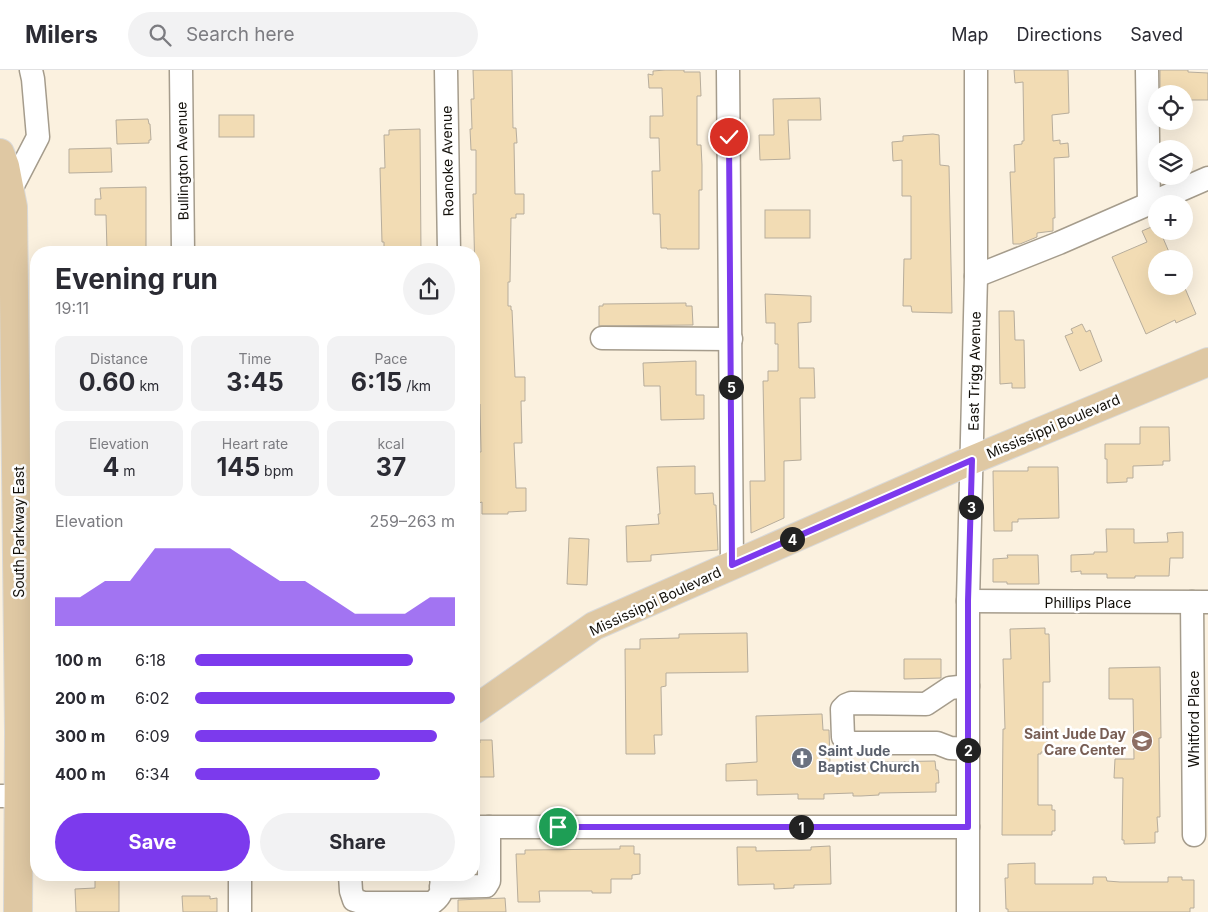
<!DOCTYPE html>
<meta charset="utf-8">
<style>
:root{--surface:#fff;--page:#f2f2f3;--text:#2b2b33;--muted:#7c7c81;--line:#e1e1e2;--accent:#7c3aed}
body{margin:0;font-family:Inter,sans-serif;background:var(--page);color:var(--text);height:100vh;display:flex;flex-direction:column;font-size:19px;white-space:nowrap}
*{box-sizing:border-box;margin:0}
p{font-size:16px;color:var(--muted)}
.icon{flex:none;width:28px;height:28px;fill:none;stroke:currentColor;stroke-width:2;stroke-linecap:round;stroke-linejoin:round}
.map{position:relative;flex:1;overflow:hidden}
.sheet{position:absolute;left:30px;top:176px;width:450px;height:635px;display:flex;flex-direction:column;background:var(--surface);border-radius:20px;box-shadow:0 5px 20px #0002}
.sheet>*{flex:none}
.tools{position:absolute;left:1148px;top:15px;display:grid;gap:10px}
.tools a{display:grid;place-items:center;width:45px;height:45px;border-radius:50%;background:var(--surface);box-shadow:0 5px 20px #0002;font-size:25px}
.pin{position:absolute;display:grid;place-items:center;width:42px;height:42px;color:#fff;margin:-21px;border:2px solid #fff;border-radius:50%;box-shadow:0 1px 5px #0007}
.km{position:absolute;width:25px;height:25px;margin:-12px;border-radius:50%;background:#222;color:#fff;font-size:14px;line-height:25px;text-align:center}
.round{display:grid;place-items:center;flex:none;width:52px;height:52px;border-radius:26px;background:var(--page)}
.overview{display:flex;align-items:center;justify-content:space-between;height:85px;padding:0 25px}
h1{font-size:28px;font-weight:700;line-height:38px}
.stats{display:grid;grid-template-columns:repeat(3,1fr);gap:8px;height:85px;padding:5px 25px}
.stats div{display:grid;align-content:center;border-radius:12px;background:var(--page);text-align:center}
.stats b{font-size:25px;font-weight:700}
.stats small{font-size:14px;font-weight:400}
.stats p{font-size:14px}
.chart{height:140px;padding:10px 25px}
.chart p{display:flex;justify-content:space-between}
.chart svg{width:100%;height:90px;margin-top:5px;fill:var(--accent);opacity:.7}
.primary-button{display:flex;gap:10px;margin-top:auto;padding:10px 25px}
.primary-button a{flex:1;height:58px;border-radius:30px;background:var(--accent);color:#fff;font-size:20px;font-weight:700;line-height:58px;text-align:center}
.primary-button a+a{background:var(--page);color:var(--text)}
ul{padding:0 25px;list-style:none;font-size:16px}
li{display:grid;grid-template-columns:80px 60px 1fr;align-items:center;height:38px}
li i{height:12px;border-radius:6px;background:var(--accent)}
header{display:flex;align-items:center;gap:30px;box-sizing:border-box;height:70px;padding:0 25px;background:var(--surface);border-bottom:1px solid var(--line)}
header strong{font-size:24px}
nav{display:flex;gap:28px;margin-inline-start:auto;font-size:18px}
.search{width:350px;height:45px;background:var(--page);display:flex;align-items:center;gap:12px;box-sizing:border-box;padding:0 18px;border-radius:28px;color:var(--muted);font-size:19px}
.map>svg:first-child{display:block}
.building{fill:#f2dcb4;stroke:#b7ad9c}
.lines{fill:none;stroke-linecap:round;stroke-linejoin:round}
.minor-casing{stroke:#a59c8c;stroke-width:25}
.major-casing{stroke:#d9d9d8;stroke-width:30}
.minor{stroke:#fff;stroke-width:22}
.major{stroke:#dfc8a3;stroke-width:28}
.route-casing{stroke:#fff;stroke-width:10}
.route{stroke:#7c3aed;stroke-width:6}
.labels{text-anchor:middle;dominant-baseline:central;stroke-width:5;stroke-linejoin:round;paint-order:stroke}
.street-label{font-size:14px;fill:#13100a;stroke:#fff}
.education-label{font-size:14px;font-weight:bold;fill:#785e54;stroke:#fff;text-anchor:end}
.worship-label{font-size:14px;font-weight:bold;fill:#5b616d;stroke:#fff;text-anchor:start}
</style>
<header>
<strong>Milers</strong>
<div class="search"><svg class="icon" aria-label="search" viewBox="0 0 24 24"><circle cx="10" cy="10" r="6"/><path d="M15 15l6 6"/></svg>Search here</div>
<nav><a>Map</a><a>Directions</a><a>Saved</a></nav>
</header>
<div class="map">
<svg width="1208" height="842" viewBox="0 0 1208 842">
<rect width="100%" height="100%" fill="#fbf1df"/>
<g class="building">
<path d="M 473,0 L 512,0 L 513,58 L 516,58 L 517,73 L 514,73 L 515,124 L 524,124 L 524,144 L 516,144 L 516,148 L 511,148 L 510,212 L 508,212 L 508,236 L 511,236 L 511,240 L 512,240 L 515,307 L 525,307 L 525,331 L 521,331 L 522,373 L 514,373 L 516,418 L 526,418 L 526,441 L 508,442 L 508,444 L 482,444 L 482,432 L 479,433 L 478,409 L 477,409 L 477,382 L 481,382 L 480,334 L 476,334 L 476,320 L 474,245 L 476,245 L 473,124 L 476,124 L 476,80 L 471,80 L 470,59 L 472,59 L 471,29 L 474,29 Z"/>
<path d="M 665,0 L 684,0 L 684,2 L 700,2 L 701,26 L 697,26 L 697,75 L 701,75 L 702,95 L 702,120 L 699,120 L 699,179 L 667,179 L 667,178 L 661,178 L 660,144 L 653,144 L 652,101 L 660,101 L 659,68 L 650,68 L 650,46 L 663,46 L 662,18 L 649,18 L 648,4 L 653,5 L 653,1 Z"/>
<path d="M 1014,0 L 1068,0 L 1069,43 L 1052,45 L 1053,71 L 1060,70 L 1060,74 L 1068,73 L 1069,87 L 1054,88 L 1055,148 L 1053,148 L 1053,161 L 1037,163 L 1037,167 L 1020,174 L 1013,174 L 1010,102 L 1015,102 L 1014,75 L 1022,74 L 1022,71 L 1024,71 L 1023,12 L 1015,13 Z"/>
<path d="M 1160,0 L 1188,0 L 1188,2 L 1208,3 L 1208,30 L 1184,30 L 1184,24 L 1160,24 Z"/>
<path d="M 820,28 L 821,50 L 788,50 L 790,89 L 760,90 L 759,65 L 774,65 L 773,29 Z"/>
<rect x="219" y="45" width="35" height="22"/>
<path d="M 148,49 L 149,54 L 150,54 L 151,70 L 149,70 L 149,73 L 117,74 L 116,50 Z"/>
<path d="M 420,59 L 421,182 L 384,182 L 384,172 L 382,172 L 380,98 L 385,98 L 384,65 L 389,65 L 389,60 Z"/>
<path d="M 933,64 L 939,65 L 940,95 L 949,96 L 952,243 L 912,242 L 911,236 L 903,236 L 904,189 L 911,189 L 911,126 L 902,126 L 902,90 L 893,91 L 892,72 L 903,71 L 903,66 Z"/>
<path d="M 111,78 L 112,102 L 69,103 L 69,79 Z"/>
<path d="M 146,117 L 146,179 L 107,180 L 106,145 L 95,145 L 95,129 L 101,129 L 100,118 Z"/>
<rect x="765" y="140" width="45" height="28"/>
<path d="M 1156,155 L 1156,161 L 1160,161 L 1172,189 L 1156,189 L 1156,216 L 1184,216 L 1196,244 L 1176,253 L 1175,250 L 1146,264 L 1112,187 L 1147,172 L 1142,161 Z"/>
<path d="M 765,224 L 811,226 L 811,252 L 798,253 L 799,298 L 814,298 L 815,328 L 800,328 L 801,390 L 784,391 L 784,448 L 751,463 L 750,411 L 765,411 L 763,311 L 768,311 L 768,301 L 778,301 L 778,274 L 775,274 L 775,253 L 766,253 Z"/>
<path d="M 686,233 L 686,236 L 692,236 L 693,255 L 599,256 L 599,236 L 603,236 L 603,234 Z"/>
<path d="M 999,241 L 1014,241 L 1015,270 L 1024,270 L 1025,318 L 1012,318 L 1012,313 L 1000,314 Z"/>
<path d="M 1082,254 L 1086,262 L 1090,260 L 1102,291 L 1080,301 L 1065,266 L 1073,263 L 1071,259 Z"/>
<path d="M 696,291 L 696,325 L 704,325 L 704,349 L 661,350 L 660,316 L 644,316 L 643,293 Z"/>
<path d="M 1140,357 L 1169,357 L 1170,391 L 1163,391 L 1163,395 L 1133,396 L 1133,408 L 1127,408 L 1127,412 L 1107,413 L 1107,389 L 1105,389 L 1105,374 L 1140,374 Z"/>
<path d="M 695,396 L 695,424 L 713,423 L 714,435 L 716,435 L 718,480 L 651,485 L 651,491 L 627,492 L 626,456 L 659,454 L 658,444 L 660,444 L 657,397 Z"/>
<path d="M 1028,397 L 1058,397 L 1059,448 L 1018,449 L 1018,452 L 1012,452 L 1012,461 L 994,461 L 993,401 L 1028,401 Z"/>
<path d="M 1106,459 L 1134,459 L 1134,473 L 1168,472 L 1167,463 L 1183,462 L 1183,488 L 1170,488 L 1169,506 L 1135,506 L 1135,508 L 1107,508 L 1107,504 L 1081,504 L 1081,501 L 1071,502 L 1071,485 L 1094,484 L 1094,482 L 1107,482 Z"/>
<path d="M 569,468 L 589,469 L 587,515 L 567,514 Z"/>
<path d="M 1007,485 L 1038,485 L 1039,514 L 1007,514 L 1007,512 L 993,512 L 993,489 L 1008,488 Z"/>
<path d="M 1045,558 L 1045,564 L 1049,564 L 1050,612 L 1043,612 L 1043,658 L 1047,658 L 1047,682 L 1041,682 L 1041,684 L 1038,684 L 1038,735 L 1052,735 L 1052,740 L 1055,740 L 1055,761 L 1052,761 L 1052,765 L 1002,765 L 1003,659 L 1005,659 L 1003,589 L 1011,589 L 1010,559 Z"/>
<path d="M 747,563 L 748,602 L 666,603 L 666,616 L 661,617 L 662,665 L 654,665 L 655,684 L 626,684 L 625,579 L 640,579 L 640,569 L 679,568 L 679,564 Z"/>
<path d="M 904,589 L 941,589 L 941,608 L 904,609 Z"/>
<path d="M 1160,597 L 1161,668 L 1159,668 L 1160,747 L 1157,747 L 1158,762 L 1155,762 L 1155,773 L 1124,774 L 1124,770 L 1122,770 L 1123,708 L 1114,708 L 1115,689 L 1134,689 L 1133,629 L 1109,629 L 1109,598 Z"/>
<path d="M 822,644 L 823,660 L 829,660 L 830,693 L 935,691 L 936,700 L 938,700 L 939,713 L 936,713 L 936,722 L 879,723 L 879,725 L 861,726 L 853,726 L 853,723 L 824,724 L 824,729 L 798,729 L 798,724 L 757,725 L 757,710 L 726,711 L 726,694 L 757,692 L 756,646 Z"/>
<path d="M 480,670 L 492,670 L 494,707 L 474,707 L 474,673 L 480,673 Z"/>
<path d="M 620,776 L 634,776 L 634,784 L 640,784 L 640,804 L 632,805 L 632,809 L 611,809 L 611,823 L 592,823 L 592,821 L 539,821 L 540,832 L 518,832 L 516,784 L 525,784 L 525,780 L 620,779 Z"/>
<path d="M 830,776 L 831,814 L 794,815 L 794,818 L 774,819 L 774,814 L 738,815 L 737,777 L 756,777 L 756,781 L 811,780 L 811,777 Z"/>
<path d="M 1035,793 L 1035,814 L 1093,814 L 1093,807 L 1106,807 L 1107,811 L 1120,812 L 1168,812 L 1168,807 L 1182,807 L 1182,810 L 1194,810 L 1194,838 L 1190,838 L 1190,842 L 1008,842 L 1008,839 L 1006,839 L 1005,808 L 1008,808 L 1008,794 Z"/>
<path d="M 95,805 L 119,805 L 119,842 L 76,842 L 75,819 L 95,818 Z"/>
<path d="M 182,826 L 210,826 L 210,829 L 217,828 L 217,842 L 183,842 Z"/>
<path d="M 505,828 L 506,842 L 458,842 L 458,830 Z"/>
</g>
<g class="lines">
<g class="minor-casing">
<g id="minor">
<path d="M 181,0 L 183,182"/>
<path d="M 446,0 L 449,182"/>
<path d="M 728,0 L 732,495"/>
<path d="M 1147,0 L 1149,134"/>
<path d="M 10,121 L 38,67 L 33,9 L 31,0"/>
<path d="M 976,206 L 1059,173 L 1208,108"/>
<path d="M 602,268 L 731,269"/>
<path d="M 968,531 L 1208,532"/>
<path d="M 1192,532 L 1194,765"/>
<path d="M 968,616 L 950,618 L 926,634 L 851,633 L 846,635 L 842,639 L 843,667 L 851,673 L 937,673 L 950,678 L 968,679"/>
<path d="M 0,726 L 19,726"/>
<path d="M 474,757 L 968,757"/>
<path d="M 240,805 L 240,842"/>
<path d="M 350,805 L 351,821 L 354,830 L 364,833 L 432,833 C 444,824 442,819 441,805"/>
<path d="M 441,817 L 486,816 L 489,811 L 489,757"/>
<path d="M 968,842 L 968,531 L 976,206 L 976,0"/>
</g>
</g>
<g class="major-casing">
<g id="major">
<path d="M 0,83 L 5,96 L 13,137 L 19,662 L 18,842"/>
<path d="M 474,640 L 594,556 L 972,390 L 1208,292"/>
</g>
</g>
<use href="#minor" class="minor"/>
<use href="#major" class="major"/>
</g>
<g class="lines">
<g class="route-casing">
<path id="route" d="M 558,757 L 968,757 L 968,531 L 972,390 L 732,495 L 729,67"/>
</g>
<use href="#route" class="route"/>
</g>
<defs>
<g id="school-disc" transform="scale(1.125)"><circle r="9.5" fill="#8d6e63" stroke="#fff"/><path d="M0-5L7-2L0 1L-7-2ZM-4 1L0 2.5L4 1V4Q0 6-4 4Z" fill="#fff"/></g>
<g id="church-disc" transform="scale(1.125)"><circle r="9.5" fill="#6b7280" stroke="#fff"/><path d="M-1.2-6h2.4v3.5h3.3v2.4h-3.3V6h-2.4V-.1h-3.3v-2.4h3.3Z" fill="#fff"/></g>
</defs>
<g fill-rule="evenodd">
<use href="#school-disc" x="1142" y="671"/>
<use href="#church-disc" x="802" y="688"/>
</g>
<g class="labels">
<g class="street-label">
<text transform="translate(182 91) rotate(-91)">Bullington Avenue</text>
<text transform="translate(447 91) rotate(-91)">Roanoke Avenue</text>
<text transform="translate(974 301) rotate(-89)">East Trigg Avenue</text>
<text transform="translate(1053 356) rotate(-23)">Mississippi Boulevard</text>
<text transform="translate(18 462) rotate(-90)">South Parkway East</text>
<text transform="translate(655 531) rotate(-25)">Mississippi Boulevard</text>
<text x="1088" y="532">Phillips Place</text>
<text transform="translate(1193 649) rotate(-90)">Whitford Place</text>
</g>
<g class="education-label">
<text x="1126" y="663">Saint Jude Day<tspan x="1126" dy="16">Care Center</tspan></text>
</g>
<g class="worship-label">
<text x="818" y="680">Saint Jude<tspan x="818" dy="16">Baptist Church</tspan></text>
</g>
</g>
</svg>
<div class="tools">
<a><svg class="icon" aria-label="locate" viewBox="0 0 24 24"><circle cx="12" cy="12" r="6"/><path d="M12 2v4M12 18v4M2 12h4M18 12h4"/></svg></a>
<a><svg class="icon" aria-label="layers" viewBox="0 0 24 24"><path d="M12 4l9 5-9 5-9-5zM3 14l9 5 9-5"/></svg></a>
<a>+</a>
<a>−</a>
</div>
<div class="pin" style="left:558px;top:757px;background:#1e9e55"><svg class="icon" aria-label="arrive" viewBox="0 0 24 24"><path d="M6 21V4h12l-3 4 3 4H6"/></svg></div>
<div class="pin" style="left:729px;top:67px;background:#d93025"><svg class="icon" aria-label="check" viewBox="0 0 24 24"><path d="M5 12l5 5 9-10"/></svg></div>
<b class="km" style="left:801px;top:757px">1</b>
<b class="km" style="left:968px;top:680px">2</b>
<b class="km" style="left:971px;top:437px">3</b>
<b class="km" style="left:792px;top:469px">4</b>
<b class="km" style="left:731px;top:317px">5</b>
<section class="sheet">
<div class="overview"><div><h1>Evening run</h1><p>19:11</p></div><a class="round"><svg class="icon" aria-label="share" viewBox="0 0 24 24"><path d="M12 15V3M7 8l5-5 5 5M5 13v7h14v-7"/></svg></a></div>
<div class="stats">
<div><p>Distance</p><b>0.60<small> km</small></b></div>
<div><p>Time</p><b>3:45</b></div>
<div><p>Pace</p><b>6:15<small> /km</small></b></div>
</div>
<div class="stats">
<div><p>Elevation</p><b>4<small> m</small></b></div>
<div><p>Heart rate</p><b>145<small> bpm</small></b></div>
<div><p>kcal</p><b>37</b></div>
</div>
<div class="chart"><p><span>Elevation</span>259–263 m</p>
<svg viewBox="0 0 160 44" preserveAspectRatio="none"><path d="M0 44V30L10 30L20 22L30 22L40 6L50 6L60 6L70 6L80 14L90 22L100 22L110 30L120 38L130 38L140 38L150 30L160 30V44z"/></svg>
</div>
<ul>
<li><b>100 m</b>6:18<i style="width:84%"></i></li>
<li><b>200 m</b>6:02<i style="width:100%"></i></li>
<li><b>300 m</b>6:09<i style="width:93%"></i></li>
<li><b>400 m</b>6:34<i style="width:71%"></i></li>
</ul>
<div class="primary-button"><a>Save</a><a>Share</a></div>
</section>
</div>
